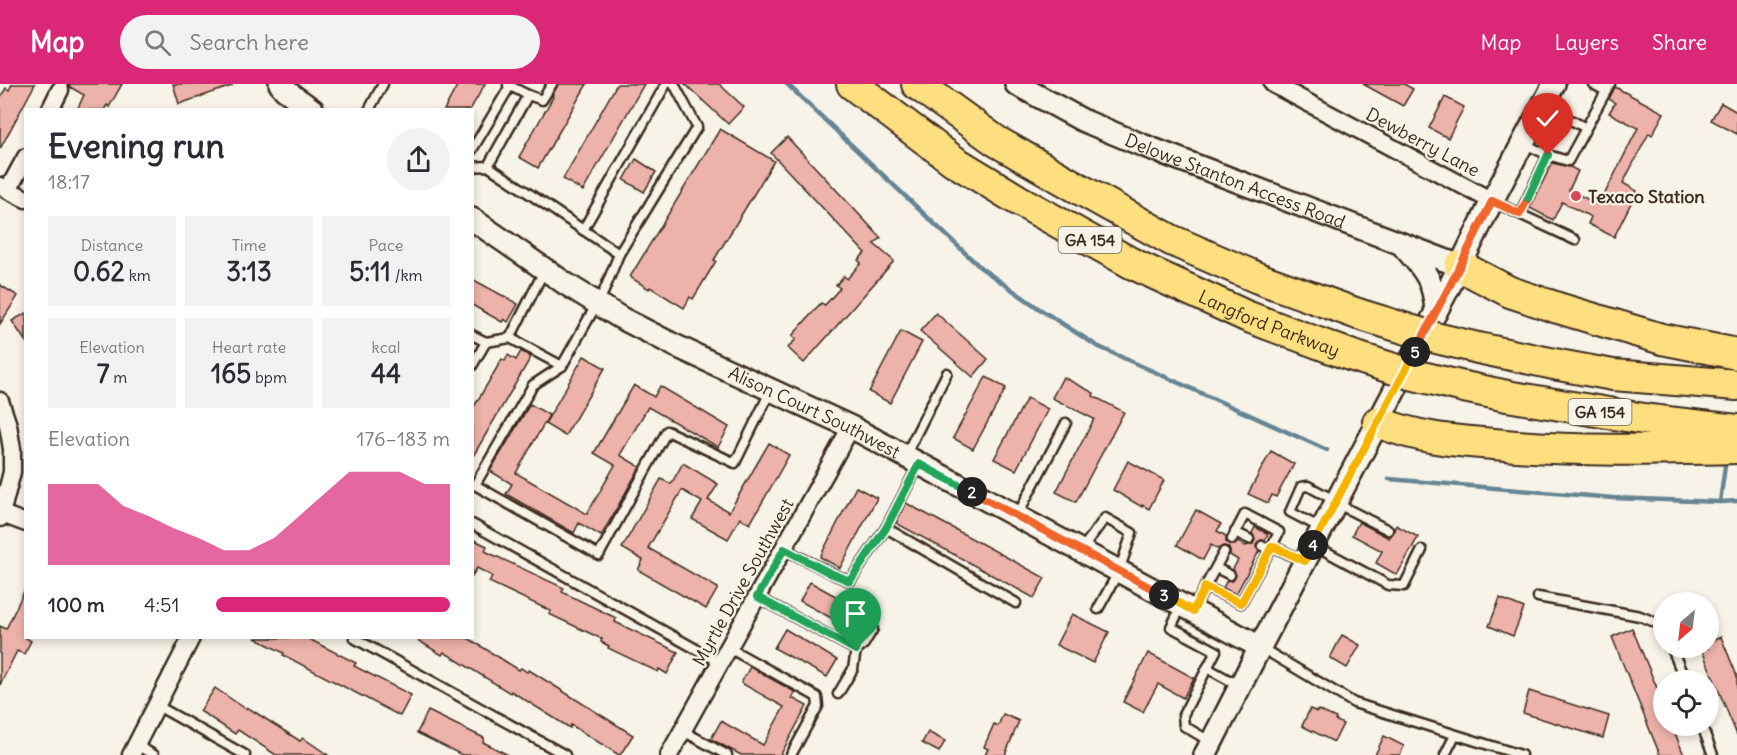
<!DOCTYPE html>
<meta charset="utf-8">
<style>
:root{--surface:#fff;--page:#f2f2f3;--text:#2b2b33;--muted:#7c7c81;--accent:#db2777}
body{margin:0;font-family:Delius,sans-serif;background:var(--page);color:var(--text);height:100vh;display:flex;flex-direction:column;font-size:22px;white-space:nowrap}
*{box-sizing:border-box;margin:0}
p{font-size:20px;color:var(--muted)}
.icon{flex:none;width:33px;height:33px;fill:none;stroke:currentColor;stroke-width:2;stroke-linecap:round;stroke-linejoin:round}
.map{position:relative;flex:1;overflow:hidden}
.side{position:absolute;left:24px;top:24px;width:450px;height:531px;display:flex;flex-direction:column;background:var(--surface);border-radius:0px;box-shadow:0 3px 9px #0003}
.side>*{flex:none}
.needle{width:39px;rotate:208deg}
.tools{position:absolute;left:1653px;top:508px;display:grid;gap:12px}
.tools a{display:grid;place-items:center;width:66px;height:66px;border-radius:50%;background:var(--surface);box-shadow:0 3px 9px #0003;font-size:30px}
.pin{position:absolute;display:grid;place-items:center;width:51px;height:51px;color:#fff;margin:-62px -26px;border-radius:50% 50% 50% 0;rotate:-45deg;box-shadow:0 0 6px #0007}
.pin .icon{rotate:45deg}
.km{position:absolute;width:30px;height:30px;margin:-15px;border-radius:50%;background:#222;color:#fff;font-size:16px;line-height:30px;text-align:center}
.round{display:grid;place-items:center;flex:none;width:63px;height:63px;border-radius:32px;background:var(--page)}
.summary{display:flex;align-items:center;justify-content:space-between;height:102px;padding:0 24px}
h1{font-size:33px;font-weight:700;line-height:45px}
.stats{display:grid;grid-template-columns:repeat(3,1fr);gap:9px;height:102px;padding:6px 24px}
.stats div{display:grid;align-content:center;border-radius:0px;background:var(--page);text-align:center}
.stats b{font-size:26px;font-weight:700}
.stats small{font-size:16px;font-weight:400}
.stats p{font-size:16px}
.chart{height:168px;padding:12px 24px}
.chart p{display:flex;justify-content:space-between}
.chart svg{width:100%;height:108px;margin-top:6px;fill:var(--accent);opacity:.7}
ul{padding:0 24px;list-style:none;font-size:20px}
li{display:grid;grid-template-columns:96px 72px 1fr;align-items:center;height:45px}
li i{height:15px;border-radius:8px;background:var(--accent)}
header{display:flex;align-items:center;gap:36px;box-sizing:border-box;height:84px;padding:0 30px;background:var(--accent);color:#fff}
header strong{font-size:28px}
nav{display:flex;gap:33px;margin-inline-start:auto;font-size:21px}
.search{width:420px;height:54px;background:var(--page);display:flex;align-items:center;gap:15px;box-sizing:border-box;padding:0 21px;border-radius:33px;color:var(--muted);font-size:22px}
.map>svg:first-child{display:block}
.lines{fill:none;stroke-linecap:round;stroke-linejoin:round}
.stream{stroke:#668594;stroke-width:4.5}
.building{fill:#edb2a9;stroke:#3b2a1e;stroke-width:1.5}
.service-casing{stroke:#3b2a1e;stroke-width:13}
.minor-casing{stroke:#3b2a1e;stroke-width:21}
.tertiary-casing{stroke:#3b2a1e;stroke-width:26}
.motorway-casing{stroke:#3b2a1e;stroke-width:34}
.service{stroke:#f7f3e8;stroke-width:8}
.minor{stroke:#f7f3e8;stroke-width:16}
.tertiary{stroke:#f7f3e8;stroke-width:21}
.motorway{stroke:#fddf80;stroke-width:30}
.motorway-bridge-casing{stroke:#3b2a1e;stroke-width:34;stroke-linecap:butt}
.motorway-bridge{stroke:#fddf80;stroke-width:30}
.split-1-casing{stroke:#fff;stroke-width:12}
.split-2-casing{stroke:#fff;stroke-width:12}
.split-3-casing{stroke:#fff;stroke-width:12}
.split-4-casing{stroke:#fff;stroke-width:12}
.split-5-casing{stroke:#fff;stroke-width:12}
.split-6-casing{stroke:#fff;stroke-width:12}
.split-7-casing{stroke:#fff;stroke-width:12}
.split-1{stroke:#22a559;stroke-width:8}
.split-2{stroke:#22a559;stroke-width:8}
.split-3{stroke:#f0652b;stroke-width:8}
.split-4{stroke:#f5b400;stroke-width:8}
.split-5{stroke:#f5b400;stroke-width:8}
.split-6{stroke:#f0652b;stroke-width:8}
.split-7{stroke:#22a559;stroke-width:8}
.poi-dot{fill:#d1495b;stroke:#f7f3e8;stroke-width:2}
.labels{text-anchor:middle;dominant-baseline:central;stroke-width:4.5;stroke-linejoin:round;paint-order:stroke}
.shield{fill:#f7f3e8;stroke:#73665b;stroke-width:1.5}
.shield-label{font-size:16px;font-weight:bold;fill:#3b2a1e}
.street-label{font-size:18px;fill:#3b2a1e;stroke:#f7f3e8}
.poi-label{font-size:18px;font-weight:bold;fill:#3b2a1e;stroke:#f7f3e8;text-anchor:start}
</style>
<header>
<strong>Map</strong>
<div class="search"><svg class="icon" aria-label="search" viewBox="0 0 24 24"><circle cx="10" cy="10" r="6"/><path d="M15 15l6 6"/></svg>Search here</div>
<nav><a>Map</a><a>Layers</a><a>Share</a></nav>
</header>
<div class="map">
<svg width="1737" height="671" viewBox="0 0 1737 671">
<rect width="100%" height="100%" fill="#f7f3e8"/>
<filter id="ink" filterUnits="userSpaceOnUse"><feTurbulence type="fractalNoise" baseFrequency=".0167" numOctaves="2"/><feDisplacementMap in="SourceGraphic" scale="12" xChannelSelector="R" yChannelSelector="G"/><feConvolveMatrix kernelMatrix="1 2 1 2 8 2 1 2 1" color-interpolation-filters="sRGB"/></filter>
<g filter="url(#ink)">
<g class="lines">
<g class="stream">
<path d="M 787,0 L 981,184 L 1041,226 L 1097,262 L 1327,366"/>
<path d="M 1389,395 L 1613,414 L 1720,418 L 1737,417"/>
<path d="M 1720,418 L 1725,382"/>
</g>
</g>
<g class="building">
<path d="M 12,0 L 35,0 L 0,65 L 0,14 L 6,4 L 9,6 Z"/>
<path d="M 69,0 L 122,0 L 109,23 L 107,21 L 104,26 L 77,26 L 84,11 L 70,3 Z"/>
<path d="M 173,0 L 232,0 L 232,2 L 179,20 Z"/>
<path d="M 458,0 L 485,0 L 470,26 L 444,26 Z"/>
<path d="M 558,0 L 587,0 L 538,84 L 519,73 L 553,13 L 552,12 Z"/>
<path d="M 617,0 L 644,0 L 583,107 L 563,95 Z"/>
<path d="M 685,0 L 719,0 L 744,23 L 728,40 Z"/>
<path d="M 1363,0 L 1404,0 L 1413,5 L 1403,22 Z"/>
<path d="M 1615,3 L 1664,29 L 1652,51 L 1649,49 L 1623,99 L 1637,107 L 1614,153 L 1588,140 L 1591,133 L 1562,118 L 1553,136 L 1530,124 L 1552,79 L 1570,83 L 1578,87 L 1569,106 L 1599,121 L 1638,44 L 1609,29 L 1615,19 L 1609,15 Z"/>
<path d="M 1445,13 L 1464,23 L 1448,54 L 1429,44 Z"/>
<path d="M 1721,19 L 1737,28 L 1737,50 L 1711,36 Z"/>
<path d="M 720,45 L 774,77 L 714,176 L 716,177 L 693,215 L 690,213 L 684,224 L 650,203 L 649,205 L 630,193 Z"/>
<path d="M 787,53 L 881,154 L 874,160 L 894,177 L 804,279 L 788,264 L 796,255 L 792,252 L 821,219 L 825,221 L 840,204 L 836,201 L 844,192 L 847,195 L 861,179 L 858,176 L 865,169 L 771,69 Z"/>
<path d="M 636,75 L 656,88 L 644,108 L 624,96 Z"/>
<path d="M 472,195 L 518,220 L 508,238 L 504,235 L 502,238 L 472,221 Z"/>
<path d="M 0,201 L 18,212 L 0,240 Z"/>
<path d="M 26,229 L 26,258 L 12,237 Z"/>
<path d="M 936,229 L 988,275 L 973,293 L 920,247 Z"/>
<path d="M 901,247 L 922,258 L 890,319 L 869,308 Z"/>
<path d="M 521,267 L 531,273 L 472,374 L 472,326 L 502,275 L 505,277 L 508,271 L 516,276 Z"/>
<path d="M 584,272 L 605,284 L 565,352 L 545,340 Z"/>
<path d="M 986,293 L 1006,304 L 973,365 L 953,354 Z"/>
<path d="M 1063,293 L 1094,309 L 1093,312 L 1124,328 L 1076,418 L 1056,408 L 1094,335 L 1052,314 Z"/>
<path d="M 634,301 L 654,313 L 660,302 L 729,343 L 718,363 L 648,323 L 620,371 L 640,383 L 601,452 L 579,439 L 574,449 L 506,410 L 512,400 L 490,387 L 530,320 L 549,331 L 516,389 L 587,430 L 615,381 L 594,369 Z"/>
<path d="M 1027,314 L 1048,325 L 1016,386 L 994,375 Z"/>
<path d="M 769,359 L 789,371 L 750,440 L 740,434 L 728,455 L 692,435 L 702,418 L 682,406 L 648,464 L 718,504 L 706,525 L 638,486 L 643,476 L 622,464 L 661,395 L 671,400 L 683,379 L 718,400 L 708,416 L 729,428 Z"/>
<path d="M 1271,367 L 1294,380 L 1276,413 L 1272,411 L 1268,419 L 1248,410 Z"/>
<path d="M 1128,377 L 1164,396 L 1149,425 L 1142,421 L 1142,423 L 1113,406 Z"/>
<path d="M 856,403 L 877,414 L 840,484 L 820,473 Z"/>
<path d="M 906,419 L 1045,494 L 1034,514 L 896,439 Z"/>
<path d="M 1196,426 L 1221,440 L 1217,447 L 1226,452 L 1226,458 L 1230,461 L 1235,461 L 1238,458 L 1245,462 L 1253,460 L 1255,454 L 1252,449 L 1255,443 L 1268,450 L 1265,456 L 1261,456 L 1257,459 L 1256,463 L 1259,467 L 1236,510 L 1223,504 L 1227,496 L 1233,497 L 1236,491 L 1233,485 L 1238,476 L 1230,471 L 1230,467 L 1228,463 L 1223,462 L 1218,465 L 1211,461 L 1203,476 L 1177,461 Z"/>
<path d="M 1359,438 L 1389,454 L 1393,449 L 1396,441 L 1418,453 L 1397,491 L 1376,479 L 1382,467 L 1352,451 Z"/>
<path d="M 472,455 L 487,462 L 485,467 L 564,504 L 562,508 L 616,534 L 615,538 L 678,568 L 667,590 L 659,585 L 658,588 L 608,564 L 609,562 L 601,558 L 602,555 L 549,530 L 551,527 L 489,498 L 492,492 L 477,484 L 472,492 Z"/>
<path d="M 810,498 L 863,527 L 853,546 L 800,517 Z"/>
<path d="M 26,503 L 26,554 L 31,557 L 24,570 L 17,567 L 0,601 L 0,542 L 6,545 Z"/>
<path d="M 1500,514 L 1524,524 L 1513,552 L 1489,542 Z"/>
<path d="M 1072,530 L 1109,548 L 1093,579 L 1056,561 Z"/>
<path d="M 1632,544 L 1664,621 L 1664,642 L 1672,642 L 1684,671 L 1660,671 L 1612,553 Z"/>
<path d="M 785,545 L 837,576 L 827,593 L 774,564 Z"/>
<path d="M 1342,551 L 1360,561 L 1347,584 L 1330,574 Z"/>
<path d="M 1721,553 L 1737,592 L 1737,651 L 1701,564 L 1708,564 L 1708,558 Z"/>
<path d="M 255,554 L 307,554 L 356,579 L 354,582 L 411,611 L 400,632 L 283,571 L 284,569 Z"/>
<path d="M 414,554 L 468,554 L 519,586 L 521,584 L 527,588 L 529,586 L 633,651 L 620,671 L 619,671 L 571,641 L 570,644 L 511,607 L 510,609 L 444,568 L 442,571 Z"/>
<path d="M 1148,569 L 1194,594 L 1183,614 L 1158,600 L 1143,628 L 1123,618 Z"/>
<path d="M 750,583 L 795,608 L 792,614 L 807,622 L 781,670 L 782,671 L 741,671 L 711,655 L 721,637 L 763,661 L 784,623 L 741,599 Z"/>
<path d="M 215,604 L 246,625 L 247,623 L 300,657 L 303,654 L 328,671 L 276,671 L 238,646 L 235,650 L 200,627 Z"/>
<path d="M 1529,607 L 1609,632 L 1603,654 L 1523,629 Z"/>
<path d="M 1310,625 L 1317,628 L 1318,626 L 1336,634 L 1335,636 L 1343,640 L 1334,658 L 1302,642 Z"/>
<path d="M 428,627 L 484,654 L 483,658 L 508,671 L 462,671 L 417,649 Z"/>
<path d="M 1003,630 L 1019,637 L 1005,671 L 985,671 L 988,665 L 984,663 L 994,640 L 998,642 Z"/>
<path d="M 928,648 L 945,657 L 939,668 L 922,659 Z"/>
<path d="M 1384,652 L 1404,662 L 1400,671 L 1375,671 Z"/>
</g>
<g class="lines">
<g class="service-casing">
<g id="service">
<path d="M 674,0 L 697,43 L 619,170 L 604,207 L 562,282 L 533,301 L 475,401 L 599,471 L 667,347 L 735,379 L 771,306"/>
<path d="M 1593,0 L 1606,7"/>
<path d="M 508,1 L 528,11 L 542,16 L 552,0"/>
<path d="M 1544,22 L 1586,44"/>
<path d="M 369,26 L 383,0"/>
<path d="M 472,66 L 510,2"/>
<path d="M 1548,71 L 1568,77 L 1610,0"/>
<path d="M 488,82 L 528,11"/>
<path d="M 472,83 L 488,82 L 619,170"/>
<path d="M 1492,117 L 1575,156"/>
<path d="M 1520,130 L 1548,71 L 1523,59"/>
<path d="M 583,146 L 666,0"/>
<path d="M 472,251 L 486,258 L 510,254 L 562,282"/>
<path d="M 510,254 L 545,185"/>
<path d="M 472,282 L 486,258"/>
<path d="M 905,372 L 947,289"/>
<path d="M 1336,419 L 1388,446"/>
<path d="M 1017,432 L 1066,339"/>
<path d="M 472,440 L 721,579"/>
<path d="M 886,444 L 1016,519"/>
<path d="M 1321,444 L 1290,428 L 1301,403 L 1308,402 L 1336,417"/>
<path d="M 1235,448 L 1249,455"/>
<path d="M 1232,455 L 1245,430 L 1279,448 L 1272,462"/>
<path d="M 1314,461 L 1388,501 L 1404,502 L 1422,466"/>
<path d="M 1262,462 L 1270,466"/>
<path d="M 784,465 L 835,491 L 850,497 L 886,444 L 919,380"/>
<path d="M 1082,465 L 1105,434 L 1132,449 L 1119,487 L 1098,525"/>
<path d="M 1216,484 L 1230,491"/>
<path d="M 1205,503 L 1224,468"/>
<path d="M 757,513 L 856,566 L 853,585 L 838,610"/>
<path d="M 1538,513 L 1640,532 L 1664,542"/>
<path d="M 1182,521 L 1171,543 L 1216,567 L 1183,631 L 1184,642 L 1211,658"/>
<path d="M 1193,527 L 1205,503 L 1241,519 L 1272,462 L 1304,477"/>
<path d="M 354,554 L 565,671"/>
<path d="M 1260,563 L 1354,619 L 1521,671"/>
<path d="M 729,564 L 817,613 L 818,622 L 791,671"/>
<path d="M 1672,564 L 1685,597"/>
<path d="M 856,566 L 864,560 L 873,545"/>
<path d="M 1207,584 L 1238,601"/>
<path d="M 156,621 L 245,671"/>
<path d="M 1702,642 L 1713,671"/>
<path d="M 683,647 L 727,671"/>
<path d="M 136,661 L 154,671"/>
<path d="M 1445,671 L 1455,651"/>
</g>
</g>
<g class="minor-casing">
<g id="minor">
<path d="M 1273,0 L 1492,117"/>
<path d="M 50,26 L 60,6"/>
<path d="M 0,102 L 26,115"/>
<path d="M 8,106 L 26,73"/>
<path d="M 0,317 L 8,341 L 12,365 L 12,388 L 0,434"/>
<path d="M 2,430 L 26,439"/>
<path d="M 131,671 L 191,554"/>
<path d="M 669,671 L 851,343"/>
</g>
</g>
<g class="tertiary-casing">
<g id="tertiary">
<path d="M 280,0 L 285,6 L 313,26"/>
<path id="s1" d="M 1016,0 L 1082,36 L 1142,61 L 1460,182"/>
<path id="s2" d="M 472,135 L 566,200 L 621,234 L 676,262 L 851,343 L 1260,563"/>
<path d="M 1404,163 C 1424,186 1434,195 1436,228"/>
<path d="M 1205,671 L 1260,563 L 1460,182 L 1492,117 L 1554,0"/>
</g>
</g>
<g class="motorway-casing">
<g id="motorway">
<path id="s3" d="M 852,0 L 954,77 L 1018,116 L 1131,179 L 1246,232 L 1350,271"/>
<path d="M 917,0 L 996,57 L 1085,108 L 1171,156 L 1258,194 L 1358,230"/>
<path d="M 1460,182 L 1510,208 L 1558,224 L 1662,255 L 1737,270"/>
<path d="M 1478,264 L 1559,281 L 1613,291 L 1737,301"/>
<path d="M 1464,303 L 1507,312 L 1650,336 L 1737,346"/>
<path d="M 1378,338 C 1417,354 1453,357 1494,360 C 1575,368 1656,366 1737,364"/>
</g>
</g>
<use href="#service" class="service"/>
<use href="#minor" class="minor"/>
<use href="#tertiary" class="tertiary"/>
<use href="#motorway" class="motorway"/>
<g class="motorway-bridge-casing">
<g id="motorway-bridge">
<path d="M 1358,230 L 1436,254 L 1478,264"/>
<path d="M 1350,271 L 1410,290 L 1464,303"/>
</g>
</g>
<use href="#motorway-bridge" class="motorway-bridge"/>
</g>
</g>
<g class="lines" filter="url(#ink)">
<g class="split-1-casing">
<path id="split-1" d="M 830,489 L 784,465 L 757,513 L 856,566"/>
</g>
<g class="split-2-casing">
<path id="split-2" d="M 830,489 L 850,497 L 886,444 L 919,380 L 972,408"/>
</g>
<g class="split-3-casing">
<path id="split-3" d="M 972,408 L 1164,511"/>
</g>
<g class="split-4-casing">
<path id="split-4" d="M 1164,511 L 1193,527 L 1205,503 L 1241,519 L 1272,462 L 1305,477 L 1313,461"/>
</g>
<g class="split-5-casing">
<path id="split-5" d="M 1313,461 L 1415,268"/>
</g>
<g class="split-6-casing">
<path id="split-6" d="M 1415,268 L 1460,182 L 1492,117 L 1520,130 L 1528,114"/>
</g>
<g class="split-7-casing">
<path id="split-7" d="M 1528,114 L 1548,71"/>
</g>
<use href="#split-1" class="split-1"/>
<use href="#split-2" class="split-2"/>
<use href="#split-3" class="split-3"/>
<use href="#split-4" class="split-4"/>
<use href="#split-5" class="split-5"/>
<use href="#split-6" class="split-6"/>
<use href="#split-7" class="split-7"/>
</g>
<circle class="poi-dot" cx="1576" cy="112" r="6"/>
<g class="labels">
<g class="shield">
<rect x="1058.5" y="143" width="63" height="26" rx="4.5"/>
<rect x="1568.5" y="315" width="63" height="26" rx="4.5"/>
</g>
<g class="shield-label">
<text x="1090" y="156">GA 154</text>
<text x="1600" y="328">GA 154</text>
</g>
<g class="street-label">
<text transform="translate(1423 58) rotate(28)">Dewberry Lane</text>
<text stroke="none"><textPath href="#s1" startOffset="240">Delowe Stanton Access Road</textPath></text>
<text stroke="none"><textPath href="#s3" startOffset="483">Langford Parkway</textPath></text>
<text stroke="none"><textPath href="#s2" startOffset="394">Alison Court Southwest</textPath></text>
<text transform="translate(743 498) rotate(-61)">Myrtle Drive Southwest</text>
</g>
<g class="poi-label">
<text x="1588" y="112">Texaco Station</text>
</g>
</g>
</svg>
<div class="tools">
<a><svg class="needle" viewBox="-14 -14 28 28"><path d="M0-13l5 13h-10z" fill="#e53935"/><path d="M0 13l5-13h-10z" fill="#7c7c81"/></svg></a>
<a><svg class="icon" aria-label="locate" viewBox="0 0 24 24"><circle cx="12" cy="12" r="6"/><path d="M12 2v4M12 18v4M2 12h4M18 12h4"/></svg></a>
</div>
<div class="pin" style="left:856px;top:566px;background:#1e9e55"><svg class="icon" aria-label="arrive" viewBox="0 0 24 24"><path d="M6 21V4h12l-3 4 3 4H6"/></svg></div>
<div class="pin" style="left:1548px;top:71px;background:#d93025"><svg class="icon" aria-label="check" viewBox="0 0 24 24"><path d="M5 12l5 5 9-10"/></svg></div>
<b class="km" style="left:972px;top:408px">2</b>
<b class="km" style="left:1164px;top:511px">3</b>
<b class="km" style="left:1313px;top:461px">4</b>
<b class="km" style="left:1415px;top:268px">5</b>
<section class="side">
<div class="summary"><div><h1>Evening run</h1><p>18:17</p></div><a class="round"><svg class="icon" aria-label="share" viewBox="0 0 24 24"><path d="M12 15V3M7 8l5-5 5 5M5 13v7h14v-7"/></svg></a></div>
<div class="stats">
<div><p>Distance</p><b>0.62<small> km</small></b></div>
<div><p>Time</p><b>3:13</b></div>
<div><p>Pace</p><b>5:11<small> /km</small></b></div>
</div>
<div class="stats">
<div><p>Elevation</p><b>7<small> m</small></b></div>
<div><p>Heart rate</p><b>165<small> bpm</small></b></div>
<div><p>kcal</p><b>44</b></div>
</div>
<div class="chart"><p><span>Elevation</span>176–183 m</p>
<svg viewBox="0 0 160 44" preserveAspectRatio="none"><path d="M0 44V11L10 11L20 11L30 20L40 24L50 29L60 33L70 38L80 38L90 33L100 24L110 15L120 6L130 6L140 6L150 11L160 11V44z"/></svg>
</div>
<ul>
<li><b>100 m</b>4:51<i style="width:100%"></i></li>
</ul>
</section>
</div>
